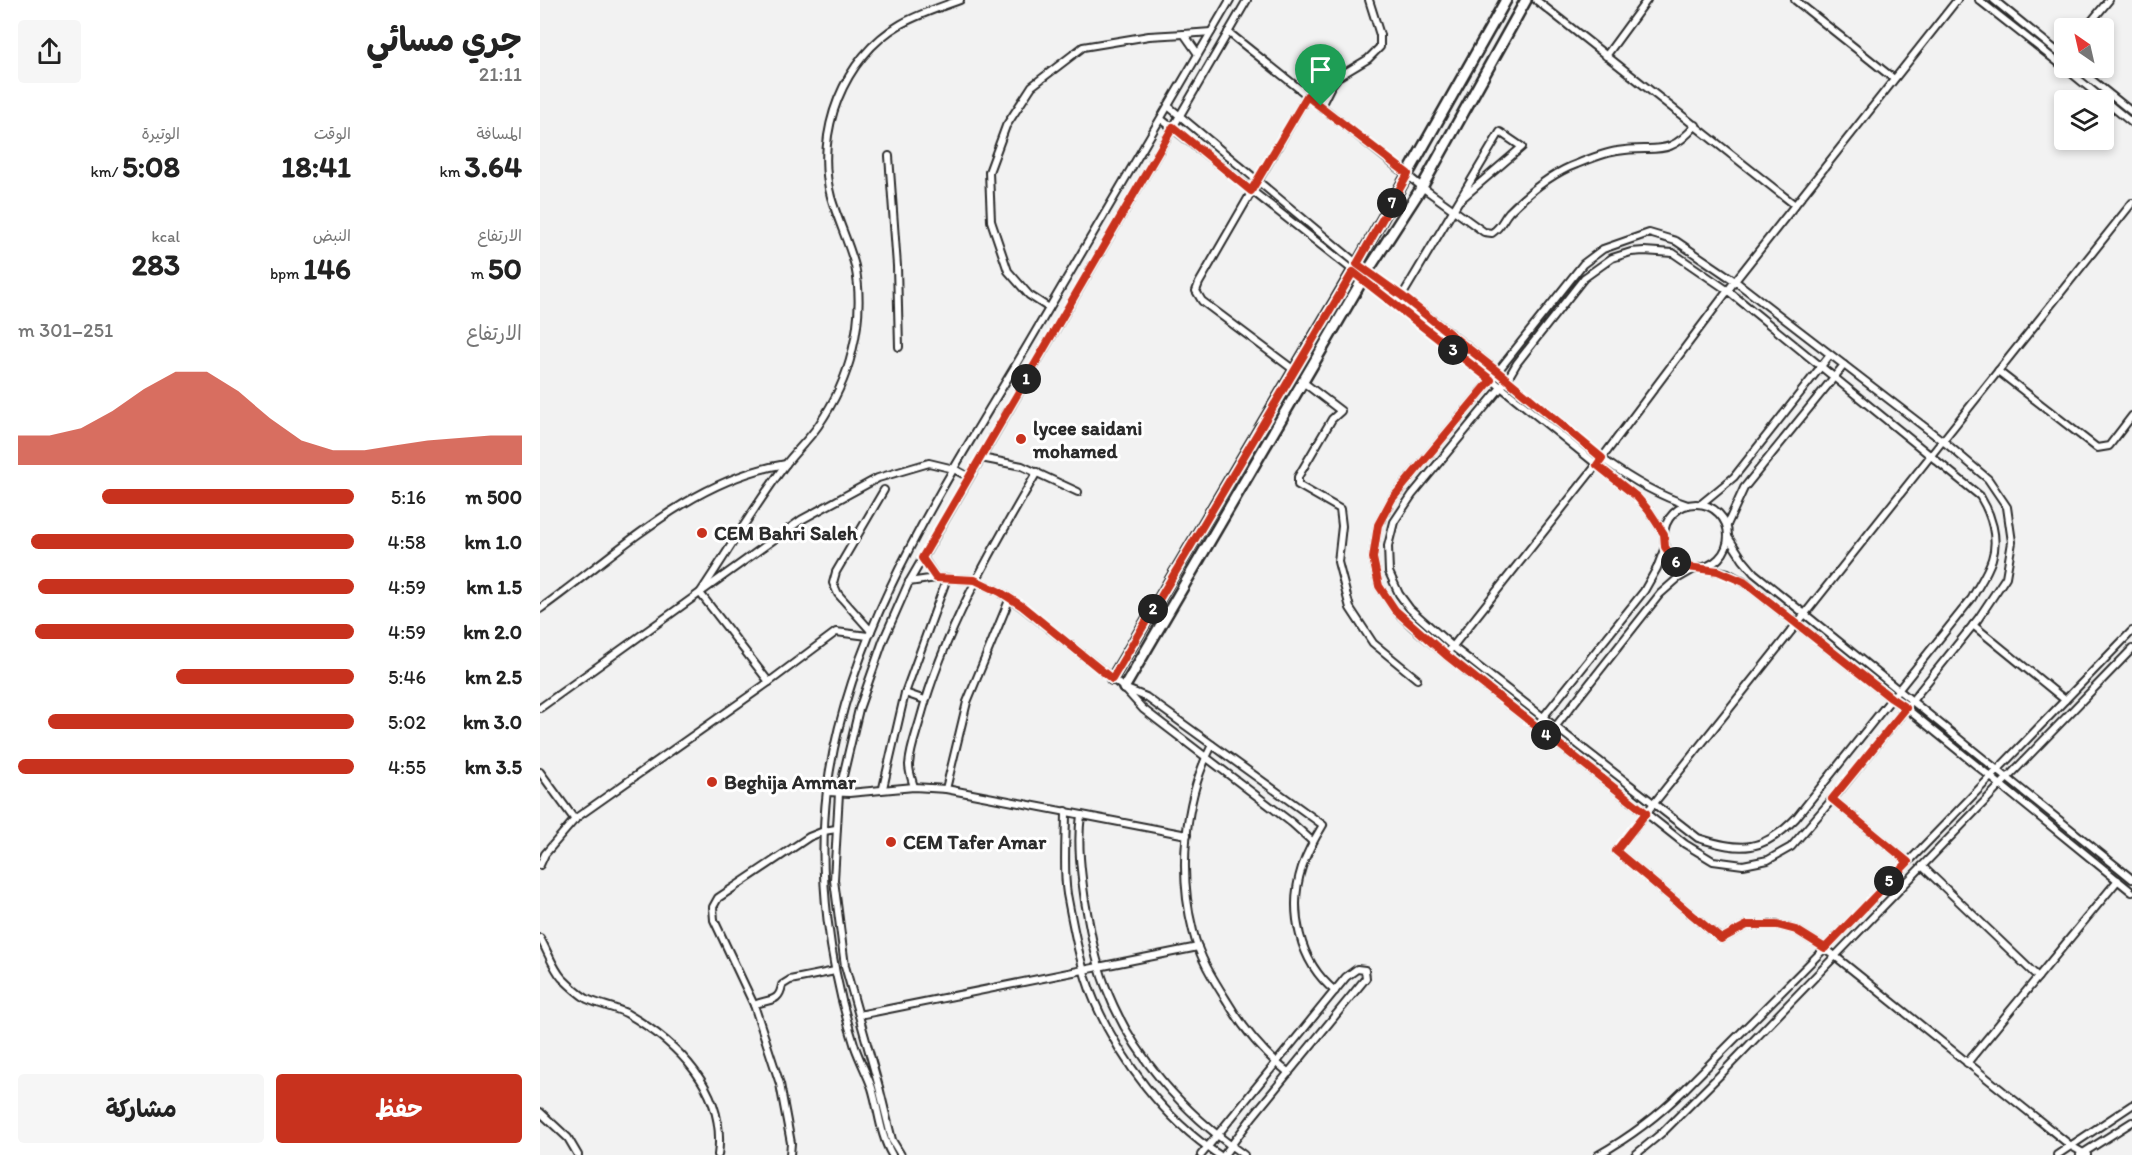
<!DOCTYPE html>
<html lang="ar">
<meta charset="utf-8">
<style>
:root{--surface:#fff;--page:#f6f6f6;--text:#222;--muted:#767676;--accent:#c8321e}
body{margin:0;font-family:Itim,"Playpen Sans Arabic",sans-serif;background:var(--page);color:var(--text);direction:rtl;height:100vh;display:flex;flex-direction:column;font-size:22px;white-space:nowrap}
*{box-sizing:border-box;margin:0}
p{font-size:20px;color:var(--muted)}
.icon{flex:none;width:33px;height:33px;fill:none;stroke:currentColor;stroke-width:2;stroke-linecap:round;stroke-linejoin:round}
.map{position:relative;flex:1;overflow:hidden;direction:ltr}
.panel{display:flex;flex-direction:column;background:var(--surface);width:540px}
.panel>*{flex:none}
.needle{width:39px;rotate:326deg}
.tools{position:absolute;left:1514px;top:18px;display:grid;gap:12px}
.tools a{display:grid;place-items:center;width:60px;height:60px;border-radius:6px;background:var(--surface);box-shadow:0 3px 9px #0003;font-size:30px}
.pin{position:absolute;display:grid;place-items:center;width:51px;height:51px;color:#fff;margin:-62px -26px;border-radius:50% 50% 50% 0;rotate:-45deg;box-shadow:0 0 6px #0007}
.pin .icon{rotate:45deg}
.km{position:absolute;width:30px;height:30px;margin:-15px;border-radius:50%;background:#222;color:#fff;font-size:16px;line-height:30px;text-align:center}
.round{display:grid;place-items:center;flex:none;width:63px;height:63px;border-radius:6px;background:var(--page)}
.headline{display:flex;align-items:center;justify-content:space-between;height:102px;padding:0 18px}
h1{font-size:33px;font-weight:700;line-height:45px}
.figures{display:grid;grid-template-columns:repeat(3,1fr);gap:9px;height:102px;padding:6px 18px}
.figures div{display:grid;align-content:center}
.figures b{font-size:30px;font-weight:700}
.figures small{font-size:16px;font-weight:400}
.figures p{font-size:16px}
.chart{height:168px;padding:12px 18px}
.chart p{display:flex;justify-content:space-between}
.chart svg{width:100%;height:108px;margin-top:6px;fill:var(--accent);opacity:.7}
.action{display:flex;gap:12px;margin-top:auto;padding:12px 18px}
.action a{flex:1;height:69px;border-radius:6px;background:var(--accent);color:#fff;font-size:24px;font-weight:700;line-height:69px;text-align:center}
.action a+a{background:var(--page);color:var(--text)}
ul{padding:0 18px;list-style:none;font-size:20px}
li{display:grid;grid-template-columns:96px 72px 1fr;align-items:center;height:45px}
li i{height:15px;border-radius:8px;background:var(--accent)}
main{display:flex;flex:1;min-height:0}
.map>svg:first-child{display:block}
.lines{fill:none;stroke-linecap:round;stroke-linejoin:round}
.street-casing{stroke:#2b2b2b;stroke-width:10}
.secondary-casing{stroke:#2b2b2b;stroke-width:14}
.street{stroke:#fff;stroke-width:6}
.secondary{stroke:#fff;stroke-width:9}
.route-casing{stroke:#fff;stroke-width:12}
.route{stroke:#c8321e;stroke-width:8}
.poi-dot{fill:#c8321e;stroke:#fff;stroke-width:2}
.labels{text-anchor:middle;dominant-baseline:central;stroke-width:6;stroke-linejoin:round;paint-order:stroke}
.poi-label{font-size:20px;font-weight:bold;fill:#2b2b2b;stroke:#fff;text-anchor:start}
</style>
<main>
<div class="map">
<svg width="1592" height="1155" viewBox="0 0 1592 1155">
<rect width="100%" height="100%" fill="#f2f2f2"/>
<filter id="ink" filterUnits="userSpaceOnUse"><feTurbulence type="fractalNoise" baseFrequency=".0167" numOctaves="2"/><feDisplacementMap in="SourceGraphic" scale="12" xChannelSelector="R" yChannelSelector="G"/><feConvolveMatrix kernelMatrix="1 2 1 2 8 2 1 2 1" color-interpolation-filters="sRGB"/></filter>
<g filter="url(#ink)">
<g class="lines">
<g class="street-casing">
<g id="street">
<path d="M 996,0 L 1255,205"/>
<path d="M 1255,0 L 1354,79"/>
<path d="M 1439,0 L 1524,67"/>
<path d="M 1454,0 L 1524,57"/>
<path d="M 1546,28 L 1569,0"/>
<path d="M 688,32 L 882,187 L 944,232 L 952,233 C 962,226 962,220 969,212 C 988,193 1012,173 1037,164 C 1049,159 1064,153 1077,151 C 1115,144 1126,160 1156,125"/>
<path d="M 658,54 L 644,34 L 671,32"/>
<path d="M 1066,56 L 1107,0"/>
<path d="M 1525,68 L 1592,123"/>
<path d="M 1537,68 L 1592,112"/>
<path d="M 628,106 L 827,272 C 872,303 916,337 958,372 C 1014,419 1078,483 1148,505"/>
<path d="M 781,106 L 791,86 L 798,77 L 828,59 L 840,47 L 840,35 L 829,0"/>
<path d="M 621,119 L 961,387 L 1097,497 L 1109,511 L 1124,534"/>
<path d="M 349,156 L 357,266 L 359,347"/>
<path d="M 1109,233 L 1136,241 L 1195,281 L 1408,445 L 1448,479 L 1467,507 L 1472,542 L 1466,577 L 1438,619 L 1296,795 L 1251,847 L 1228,860 L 1203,865 L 1173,861 L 1145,844 L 906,655 L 874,628 L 855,610 L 839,586 L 833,558 L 838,525 L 852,499 L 951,380 L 1043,264 L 1063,249 Z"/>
<path d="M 1104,251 L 1133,253 L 1187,290 L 1440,496 C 1451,514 1459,538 1452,559 C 1448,572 1439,585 1432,598 L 1256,818 C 1223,852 1202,852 1158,838 L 913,647 L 870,609 L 859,594 L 849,572 L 848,546 L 854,522 L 872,495 L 967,380 L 977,363 L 1044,278 L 1072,258 L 1091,252 Z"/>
<path d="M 862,296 L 960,132 L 982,147 L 919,201"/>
<path d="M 509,308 L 489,295 L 468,271 L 451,221 L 449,172 L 466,126 L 492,86 L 543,47 L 609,36 L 644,34"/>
<path d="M 754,370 L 662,301 L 656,291 L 659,283 L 767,96"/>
<path d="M 1458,371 L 1557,448 L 1569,446 L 1592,416"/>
<path d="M 763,382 L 801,411 L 792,419 L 758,477 L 758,485 L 800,509 L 802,526 L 798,562 L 810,608 L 833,643 L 877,679"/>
<path d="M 441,458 L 482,466 L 538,492"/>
<circle cx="1156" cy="536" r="32"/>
<path d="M 1161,504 L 1194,477 L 1290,355"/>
<path d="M 1187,525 L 1204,488 L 1304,365"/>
<path d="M 1188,537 L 1203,560 L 1214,573 L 1592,879"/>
<path d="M 1163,568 L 1188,573 L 1204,582 L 1351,698 L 1366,708 L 1592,892"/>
<path d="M 396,578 L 435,580 L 460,592 L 481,606 L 584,688"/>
<path d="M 369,582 L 396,578 L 383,558"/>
<path d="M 0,609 C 76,555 150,479 246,464"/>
<path d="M 1433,625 L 1525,700"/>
<path d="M 331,631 L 298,594 L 293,583 L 296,572 L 344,490"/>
<path d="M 906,655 L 1062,458 L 1195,281 L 1417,0"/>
<path d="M 229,682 L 160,593 C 189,550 215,505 246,464 C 256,451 269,439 278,426 C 293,404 306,378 312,352 C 319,324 321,294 315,266 C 309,243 298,221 291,197 C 274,134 303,57 361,24 C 379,14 400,7 420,0"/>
<path d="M 365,693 L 385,700"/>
<path d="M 0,708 L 261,520 L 338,478 L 389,463 L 414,469 L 429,477"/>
<path d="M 996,726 L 1104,591 L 1117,568 L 1125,547"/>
<path d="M 1008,736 L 1120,594 L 1137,579 L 1156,568"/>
<path d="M 672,745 C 644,799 638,872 653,931 C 659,957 673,979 687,1001 C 703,1028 723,1053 749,1073"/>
<path d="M 0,772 L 35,820"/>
<path d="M 374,787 C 372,780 369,772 369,765 C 370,750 376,734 380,720 C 404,631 451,551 497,472"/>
<path d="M 343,788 L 365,693 L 407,578"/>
<path d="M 406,789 L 427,702 L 470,598"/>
<path d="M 287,792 L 309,793 L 374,787 L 406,789 L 647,835"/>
<path d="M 1292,799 L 1368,862"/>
<path d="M 526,811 C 526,837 523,869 527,894 C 533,926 541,970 554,1000 C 580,1060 624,1119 679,1155"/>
<path d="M 541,815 C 537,843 541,873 545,901 C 550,929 555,959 565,985 C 591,1055 644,1113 704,1155"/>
<path d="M 773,842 L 752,823 L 603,709 L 584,688 L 606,697 L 783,825 C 775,838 767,852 762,867 C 748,910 759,962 795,991"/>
<path d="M 0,865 L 5,854 L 36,818 L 229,682 L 296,632 L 328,636"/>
<path d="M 1382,866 L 1498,977"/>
<path d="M 0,938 C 7,950 13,968 22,978 C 29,985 39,994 47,999 C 60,1005 74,1007 86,1013 C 138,1043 187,1091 178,1155"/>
<path d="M 214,1005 L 174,920 L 173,907 L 178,898 L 269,837 L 284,831 L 296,829"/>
<path d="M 319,1015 L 658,947"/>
<path d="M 1427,1063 L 1578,880"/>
<path d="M 0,1112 L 28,1138 L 38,1155"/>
<path d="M 250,1155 L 251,1143 L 240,1084 L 214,1005 C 228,998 239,1004 242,985 L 250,980 L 295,971"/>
<path d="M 352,1155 C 340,1135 339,1111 332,1088 C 327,1074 320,1061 315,1047 C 289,965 277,875 287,790 C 307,629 406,483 487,346 C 555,231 622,115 690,0"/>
<path d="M 361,1155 L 352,1140 L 339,1087 L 305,966 L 294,880 L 299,793 L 308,755 L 319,709 L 343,641 L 369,582 L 707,0"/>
<path d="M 661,1155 L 806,977 L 817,969 L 825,970 L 826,978 L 713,1116 L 684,1155"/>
<path d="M 1058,1155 C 1090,1137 1118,1116 1144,1090 L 1285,948 L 1592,631"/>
<path d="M 1095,1155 L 1124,1131 L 1185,1070 L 1592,649"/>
<path d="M 1517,1155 L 1592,1105"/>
<path d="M 1540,1155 L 1592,1122"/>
<path d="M 1547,1155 L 1531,1146 L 1285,948 L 1256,930 L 1237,925 L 1207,925 L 1181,939 L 1076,851 L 1592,203"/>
</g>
</g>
<g class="secondary-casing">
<g id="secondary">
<path d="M 572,679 L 817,264 L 966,0"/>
<path d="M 584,688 L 827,272 L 882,187 L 986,0"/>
</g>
</g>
<use href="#street" class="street"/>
<use href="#secondary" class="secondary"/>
</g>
</g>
<g class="lines" filter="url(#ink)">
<g class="route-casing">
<path id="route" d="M 767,96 L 868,174 L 817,264 L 862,296 L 958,372 L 1062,458 L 1057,465 L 1097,497 L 1109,511 L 1124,534 L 1125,547 L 1134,560 L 1148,567 L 1178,571 L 1204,582 L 1351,698 L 1366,708 L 1292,799 L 1368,862 L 1285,948 L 1256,930 L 1237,925 L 1207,925 L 1181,939 L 1076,851 L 1106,813 L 906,655 L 855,610 L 839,586 L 833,558 L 838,525 L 852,499 L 951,380 L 813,272 L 572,679 L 482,606 L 460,592 L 435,580 L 396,578 L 382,558 L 633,127 L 711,191 Z"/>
</g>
<use href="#route" class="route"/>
</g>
<g class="poi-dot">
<circle cx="481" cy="439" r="6"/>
<circle cx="162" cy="533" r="6"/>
<circle cx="172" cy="782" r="6"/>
<circle cx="351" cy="842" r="6"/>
</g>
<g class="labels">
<g class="poi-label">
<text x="493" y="428">lycee saidani<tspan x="493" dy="23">mohamed</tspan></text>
<text x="174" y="533">CEM Bahri Saleh</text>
<text x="184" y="782">Beghija Ammar</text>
<text x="363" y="842">CEM Tafer Amar</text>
</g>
</g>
</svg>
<div class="tools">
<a><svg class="needle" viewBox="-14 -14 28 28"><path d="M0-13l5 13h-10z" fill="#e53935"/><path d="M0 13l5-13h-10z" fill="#767676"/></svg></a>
<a><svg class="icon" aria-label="layers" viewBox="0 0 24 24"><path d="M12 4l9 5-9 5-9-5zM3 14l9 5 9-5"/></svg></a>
</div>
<div class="pin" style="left:781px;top:106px;background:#1e9e55"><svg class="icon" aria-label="arrive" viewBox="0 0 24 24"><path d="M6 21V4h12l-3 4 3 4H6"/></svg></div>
<b class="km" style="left:486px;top:379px">1</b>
<b class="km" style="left:613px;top:609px">2</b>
<b class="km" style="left:913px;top:350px">3</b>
<b class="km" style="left:1006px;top:735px">4</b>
<b class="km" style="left:1349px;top:881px">5</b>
<b class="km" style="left:1136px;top:562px">6</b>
<b class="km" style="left:852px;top:203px">7</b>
</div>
<section class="panel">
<div class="headline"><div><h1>جري مسائي</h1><p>21:11</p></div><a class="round"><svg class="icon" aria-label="share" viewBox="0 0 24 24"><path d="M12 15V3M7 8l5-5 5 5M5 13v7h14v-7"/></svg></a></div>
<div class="figures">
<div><p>المسافة</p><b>3.64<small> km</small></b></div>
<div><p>الوقت</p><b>18:41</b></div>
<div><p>الوتيرة</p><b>5:08<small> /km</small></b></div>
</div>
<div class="figures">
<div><p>الارتفاع</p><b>50<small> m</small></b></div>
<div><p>النبض</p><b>146<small> bpm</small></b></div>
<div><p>kcal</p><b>283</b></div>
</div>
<div class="chart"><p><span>الارتفاع</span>251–301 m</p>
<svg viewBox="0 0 160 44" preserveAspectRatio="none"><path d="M0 44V32L10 32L20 29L30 22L40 13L50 6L60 6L70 14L80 25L90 34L100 38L110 38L120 36L130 34L140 33L150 32L160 32V44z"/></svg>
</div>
<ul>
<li><b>500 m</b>5:16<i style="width:75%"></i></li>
<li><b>1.0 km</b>4:58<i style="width:96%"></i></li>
<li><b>1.5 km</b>4:59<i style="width:94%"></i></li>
<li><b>2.0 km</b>4:59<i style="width:95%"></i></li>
<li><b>2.5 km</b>5:46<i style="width:53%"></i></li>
<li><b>3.0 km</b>5:02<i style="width:91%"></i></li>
<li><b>3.5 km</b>4:55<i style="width:100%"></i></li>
</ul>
<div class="action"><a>حفظ</a><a>مشاركة</a></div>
</section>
</main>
